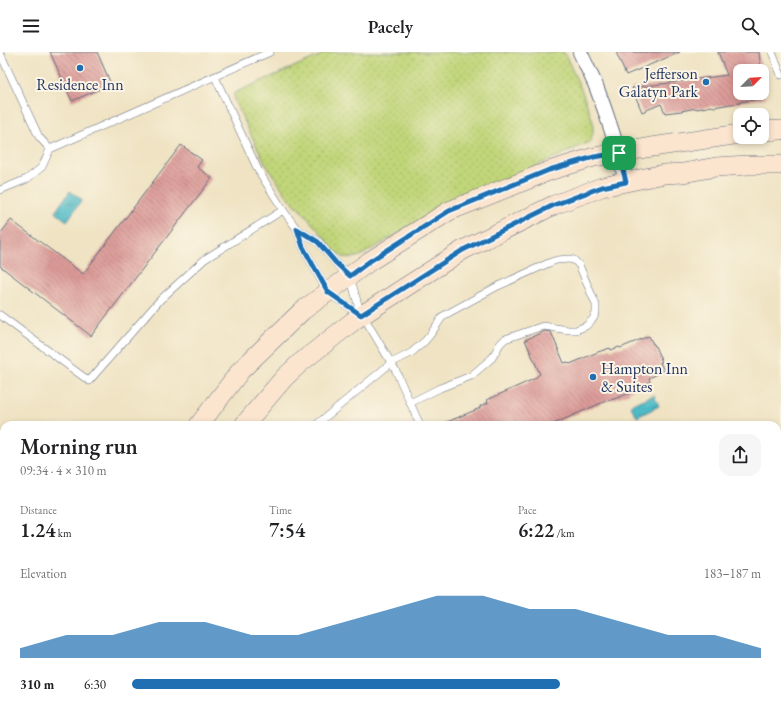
<!DOCTYPE html>
<meta charset="utf-8">
<style>
:root{--surface:#fff;--page:#f6f6f6;--text:#202124;--muted:#757577;--accent:#1f6fb2}
body{margin:0;font-family:"EB Garamond",serif;background:var(--page);color:var(--text);height:100vh;display:flex;flex-direction:column;font-size:15px;white-space:nowrap}
*{box-sizing:border-box;margin:0}
p{font-size:13px;color:var(--muted)}
.icon{flex:none;width:22px;height:22px;fill:none;stroke:currentColor;stroke-width:2;stroke-linecap:round;stroke-linejoin:round}
.map{position:relative;flex:1;overflow:hidden}
.drawer{position:absolute;left:0px;top:369px;width:781px;height:286px;display:flex;flex-direction:column;background:var(--surface);border-radius:12px 12px 0 0;box-shadow:0 2px 6px #0003}
.drawer>*{flex:none}
.needle{width:26px;rotate:66deg}
.controls{position:absolute;left:733px;top:12px;display:grid;gap:8px}
.controls a{display:grid;place-items:center;width:36px;height:36px;border-radius:8px;background:var(--surface);box-shadow:0 2px 6px #0003;font-size:20px}
.pin{position:absolute;display:grid;place-items:center;width:34px;height:34px;color:#fff;margin:-17px;border-radius:8px;box-shadow:0 2px 6px #0006}
.round{display:grid;place-items:center;flex:none;width:42px;height:42px;border-radius:12px;background:var(--page)}
.headline{display:flex;align-items:center;justify-content:space-between;height:68px;padding:0 20px}
h1{font-size:22px;font-weight:600;line-height:30px}
.stats{display:grid;grid-template-columns:repeat(3,1fr);gap:6px;height:68px;padding:4px 20px}
.stats div{display:grid;align-content:center}
.stats b{font-size:20px;font-weight:600}
.stats small{font-size:11px;font-weight:400}
.stats p{font-size:11px}
.chart{height:112px;padding:8px 20px}
.chart p{display:flex;justify-content:space-between}
.chart svg{width:100%;height:72px;margin-top:4px;fill:var(--accent);opacity:.7}
ul{padding:0 20px;list-style:none;font-size:13px}
li{display:grid;grid-template-columns:64px 48px 1fr;align-items:center;height:30px}
li i{height:10px;border-radius:5px;background:var(--accent)}
header{display:flex;justify-content:space-between;align-items:center;height:52px;padding:0 20px;background:var(--surface);font-size:18px;font-weight:600}
.map>svg:first-child{display:block}
.grass{fill:url(#grass-dots);stroke:#6e826c}
.water{fill:url(#water-ripples);stroke:#347492}
.building{fill:url(#building-back-hatch)}
.lines{fill:none;stroke-linecap:round;stroke-linejoin:round}
.lane-casing{stroke:#656e81;stroke-width:8}
.street-casing{stroke:#656e81;stroke-width:16}
.secondary-casing{stroke:#656e81;stroke-width:20}
.lane{stroke:#fff;stroke-width:7}
.street{stroke:#fff;stroke-width:14}
.secondary{stroke:#fbe5cf;stroke-width:19}
.route-casing{stroke:#fff;stroke-width:8}
.route{stroke:#1f6fb2;stroke-width:5}
.poi-dot{fill:#1f6fb2;stroke:#fcf5e5;stroke-width:1.5}
.labels{text-anchor:middle;dominant-baseline:central;stroke-width:4;stroke-linejoin:round;paint-order:stroke}
.poi-label{font-size:16px;fill:#1b2f5e;stroke:#fcf5e5;text-anchor:end}
</style>
<header><svg class="icon" aria-label="menu" viewBox="0 0 24 24"><path d="M4 6h16M4 12h16M4 18h16"/></svg>Pacely<svg class="icon" aria-label="search" viewBox="0 0 24 24"><circle cx="10" cy="10" r="6"/><path d="M15 15l6 6"/></svg></header>
<div class="map">
<svg width="781" height="655" viewBox="0 0 781 655">
<defs>
<pattern id="grass-dots" width="8" height="8" patternUnits="userSpaceOnUse"><rect width="8" height="8" fill="#c1d579"/><path d="M2 2h.1M6 6h.1" fill="none" stroke="#a5b76b" stroke-width="1.8" stroke-linecap="round"/></pattern>
<pattern id="water-ripples" width="26" height="14" patternUnits="userSpaceOnUse"><rect width="26" height="14" fill="#4dbac6"/><path d="M2 4q2-2 4 0t4 0M15 11q2-2 4 0t4 0" fill="none" stroke="#3f98a4"/></pattern>
<pattern id="building-back-hatch" width="6" height="6" patternUnits="userSpaceOnUse"><rect width="6" height="6" fill="#dc9b98"/><path d="M-1 5l2 2M0 0l6 6M5-1l2 2" fill="none" stroke="#b27f7f"/></pattern>
</defs>
<rect width="100%" height="100%" fill="#fcf5e5"/>
<filter id="ink" filterUnits="userSpaceOnUse"><feTurbulence type="fractalNoise" baseFrequency=".025" numOctaves="2"/><feDisplacementMap in="SourceGraphic" scale="8" xChannelSelector="R" yChannelSelector="G"/><feConvolveMatrix kernelMatrix="1 2 1 2 8 2 1 2 1" color-interpolation-filters="sRGB"/></filter>
<filter id="wash" filterUnits="userSpaceOnUse"><feTurbulence type="fractalNoise" baseFrequency=".012" numOctaves="4" result="noise"/><feDisplacementMap in="SourceGraphic" scale="16" xChannelSelector="R" yChannelSelector="G"/><feGaussianBlur stdDeviation="0.9" result="paint"/><feColorMatrix in="noise" values="0 0 0 0 0 0 0 0 0 0 0 0 0 0 0 0 0 1.4 0 .05"/><feComposite in="paint" operator="in"/></filter>
<g filter="url(#wash)">
<rect width="100%" height="100%" fill="#efe3c3"/>
<path class="grass" d="M 328,0 L 564,0 L 582,39 L 593,70 L 593,81 L 590,90 L 445,154 L 360,204 L 352,206 L 343,205 L 334,198 L 327,188 L 285,141 L 265,111 L 234,48 L 234,41 Z"/>
<g class="water">
<path d="M 70,139 L 82,148 L 67,169 L 55,160 Z"/>
<path d="M 654,343 L 659,354 L 637,365 L 630,353 Z"/>
</g>
<g id="blocks">
<g class="building">
<path d="M 50,0 L 97,0 L 111,32 L 72,49 Z"/>
<path d="M 616,0 L 680,0 L 626,23 Z"/>
<path d="M 718,0 L 759,0 L 761,19 L 740,19 L 740,41 L 762,41 L 762,25 L 765,46 L 740,50 L 740,51 L 731,52 L 714,55 L 712,54 L 697,57 L 696,56 L 681,59 L 665,61 L 661,52 L 642,60 L 632,36 L 727,23 Z"/>
<path d="M 181,93 L 202,108 L 197,115 L 212,126 L 91,284 L 0,214 L 0,182 L 11,168 L 83,222 Z"/>
<path d="M 545,279 L 551,280 L 564,311 L 568,310 L 570,312 L 598,300 L 610,296 L 611,298 L 619,295 L 620,296 L 649,284 L 653,292 L 654,292 L 662,310 L 660,310 L 664,319 L 649,326 L 650,330 L 629,339 L 630,341 L 614,347 L 606,349 L 551,373 L 440,373 L 480,356 L 480,354 L 488,351 L 487,348 L 536,326 L 536,325 L 540,322 L 525,288 Z"/>
</g>
</g>
</g>
<g filter="url(#ink)">
<use href="#blocks" fill-opacity="0" stroke="#656e81" stroke-width="1"/>
<g class="lines">
<g class="lane-casing">
<g id="lane">
<path d="M 772,0 L 781,23"/>
<path d="M 0,1 L 39,85 L 50,97"/>
<path d="M 215,25 L 258,118 L 283,158 L 297,177 L 318,190 L 336,211 L 350,224 L 361,263"/>
<path d="M 0,138 L 27,127 L 42,115 L 50,97 L 270,0"/>
<path d="M 297,177 L 303,195 L 328,241 L 361,263 L 368,272 L 396,319 L 420,373"/>
<path d="M 0,263 L 89,329 L 160,248 L 205,207 L 283,158"/>
<path d="M 316,373 L 391,311 L 411,301 L 425,289 L 430,283 L 443,264 L 498,234 L 551,210 L 557,208 L 569,207 L 574,208 L 579,213 L 596,253 L 596,261 L 593,267 L 586,274 L 576,278 L 568,278 L 543,274 L 505,287 L 500,292 L 492,306 L 471,324 L 440,336 L 410,351"/>
<path d="M 0,532 L 4,537"/>
<path d="M 0,563 L 4,558"/>
<path d="M 777,650 L 779,655"/>
<path d="M 153,651 L 159,655"/>
<path d="M 598,651 L 600,655"/>
<path d="M 80,655 L 84,651"/>
</g>
</g>
<g class="street-casing">
<path id="street" d="M 580,0 C 585,11 591,23 596,34 C 608,65 618,97 626,129"/>
</g>
<g class="secondary-casing">
<g id="secondary">
<path d="M 762,79 L 781,78"/>
<path d="M 199,373 L 241,318 L 302,259 L 370,209 L 449,159 L 549,119 L 594,105 L 652,95 L 740,82"/>
<path d="M 244,373 L 284,326 L 300,311 L 356,267 L 463,198 L 554,153 L 602,135 L 664,122 L 683,121 L 716,115 L 748,113 L 781,113"/>
<path d="M 0,412 L 4,415"/>
<path d="M 0,457 L 4,460"/>
<path d="M 0,629 L 4,625"/>
<path d="M 260,651 L 265,655"/>
<path d="M 319,651 L 324,655"/>
<path d="M 15,655 L 19,651"/>
</g>
</g>
<use href="#lane" class="lane"/>
<use href="#street" class="street"/>
<use href="#secondary" class="secondary"/>
</g>
</g>
<g class="lines" filter="url(#ink)">
<g class="route-casing">
<path id="route" d="M 619,101 L 626,130 L 602,135 L 554,153 L 463,198 L 361,263 L 328,240 L 303,195 L 297,177 L 318,190 L 336,211 L 350,224 L 370,209 L 449,159 L 549,118 L 594,105 Z"/>
</g>
<use href="#route" class="route"/>
</g>
<g class="poi-dot">
<circle cx="80" cy="16" r="4"/>
<circle cx="706" cy="30" r="4"/>
<circle cx="593" cy="325" r="4"/>
</g>
<g class="labels">
<g class="poi-label">
<text x="698" y="21">Jefferson<tspan x="698" dy="18">Galatyn Park</tspan></text>
<text x="80" y="32" text-anchor="middle">Residence Inn</text>
<text x="601" y="316" text-anchor="start">Hampton Inn<tspan x="601" dy="18">&amp; Suites</tspan></text>
</g>
</g>
</svg>
<div class="controls">
<a><svg class="needle" viewBox="-14 -14 28 28"><path d="M0-13l5 13h-10z" fill="#e53935"/><path d="M0 13l5-13h-10z" fill="#757577"/></svg></a>
<a><svg class="icon" aria-label="locate" viewBox="0 0 24 24"><circle cx="12" cy="12" r="6"/><path d="M12 2v4M12 18v4M2 12h4M18 12h4"/></svg></a>
</div>
<div class="pin" style="left:619px;top:101px;background:#1e9e55"><svg class="icon" aria-label="arrive" viewBox="0 0 24 24"><path d="M6 21V4h12l-3 4 3 4H6"/></svg></div>
<section class="drawer">
<div class="headline"><div><h1>Morning run</h1><p>09:34 · 4 × 310 m</p></div><a class="round"><svg class="icon" aria-label="share" viewBox="0 0 24 24"><path d="M12 15V3M7 8l5-5 5 5M5 13v7h14v-7"/></svg></a></div>
<div class="stats">
<div><p>Distance</p><b>1.24<small> km</small></b></div>
<div><p>Time</p><b>7:54</b></div>
<div><p>Pace</p><b>6:22<small> /km</small></b></div>
</div>
<div class="chart"><p><span>Elevation</span>183–187 m</p>
<svg viewBox="0 0 160 44" preserveAspectRatio="none"><path d="M0 44V38L10 30L20 30L30 22L40 22L50 30L60 30L70 22L80 14L90 6L100 6L110 14L120 14L130 22L140 30L150 30L160 38V44z"/></svg>
</div>
<ul>
<li><b>310 m</b>6:30<i style="width:68%"></i></li>
</ul>
</section>
</div>
